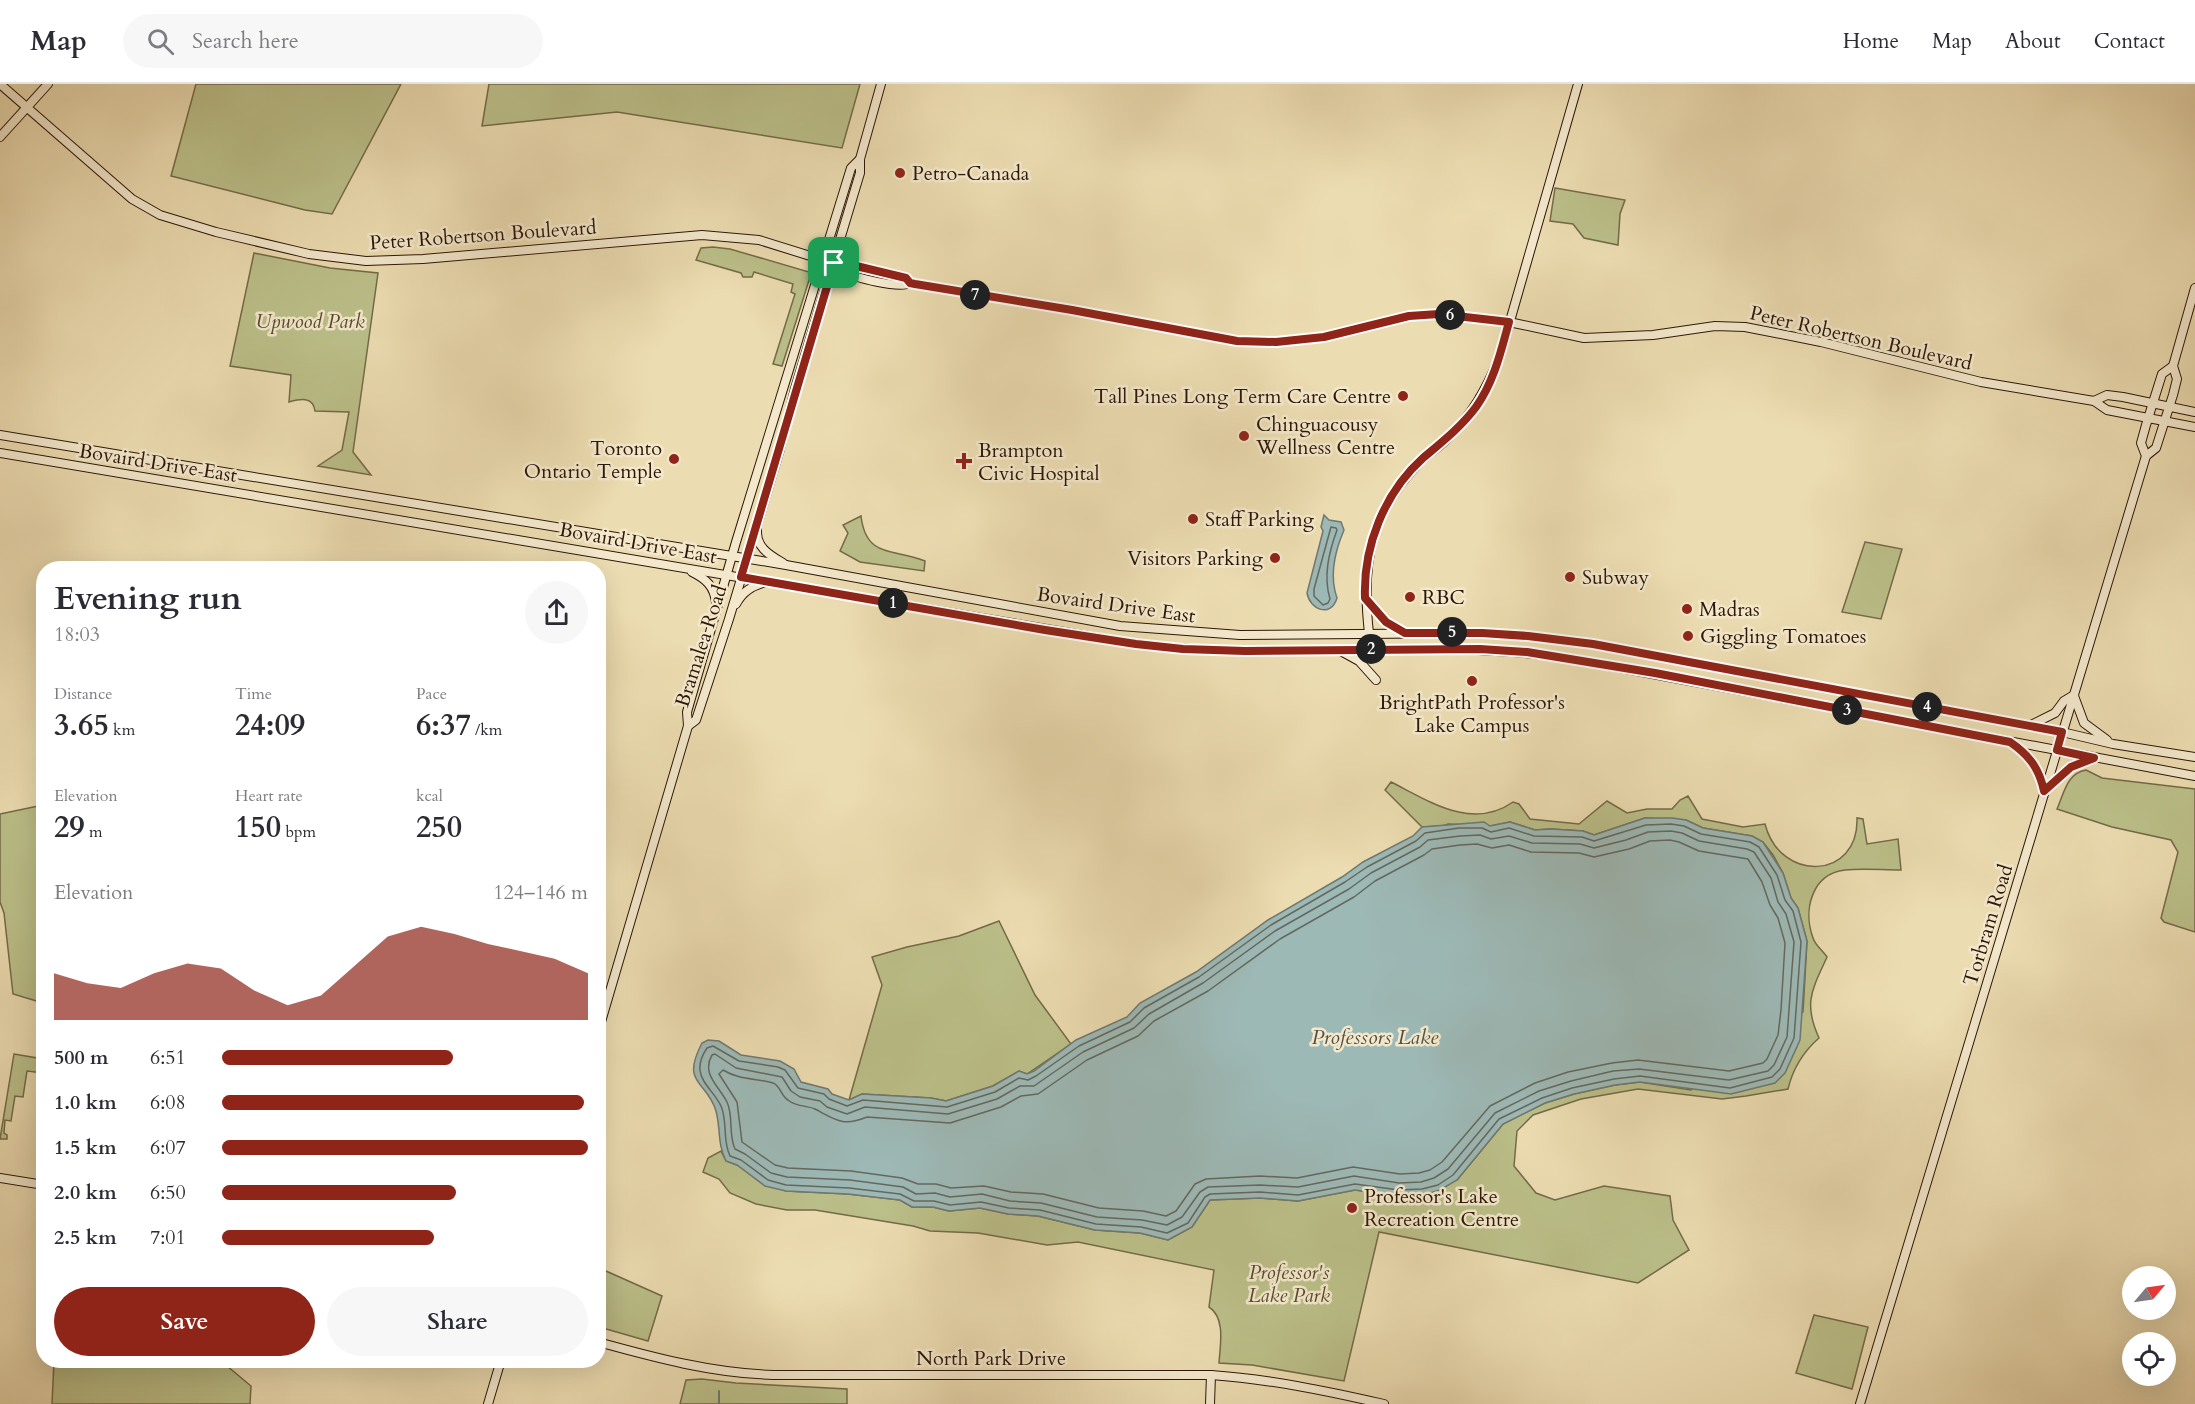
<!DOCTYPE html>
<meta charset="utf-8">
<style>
:root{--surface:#fff;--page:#f7f7f7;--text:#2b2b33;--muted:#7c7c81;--line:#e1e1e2;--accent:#8f2418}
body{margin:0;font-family:Cardo,serif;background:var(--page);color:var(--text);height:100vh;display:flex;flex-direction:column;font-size:22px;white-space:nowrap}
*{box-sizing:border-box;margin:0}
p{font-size:20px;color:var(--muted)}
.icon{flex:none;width:33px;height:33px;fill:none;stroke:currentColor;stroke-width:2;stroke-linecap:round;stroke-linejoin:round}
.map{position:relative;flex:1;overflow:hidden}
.drawer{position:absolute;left:36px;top:477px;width:570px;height:807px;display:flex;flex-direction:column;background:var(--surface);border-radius:24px;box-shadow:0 6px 24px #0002}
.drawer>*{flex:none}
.needle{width:39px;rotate:61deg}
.fabs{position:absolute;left:2122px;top:1182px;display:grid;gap:12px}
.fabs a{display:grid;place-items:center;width:54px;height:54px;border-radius:50%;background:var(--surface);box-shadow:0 6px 24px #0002;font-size:30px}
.pin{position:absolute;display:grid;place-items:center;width:51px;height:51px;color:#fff;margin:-26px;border-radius:12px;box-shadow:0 3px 9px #0006}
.km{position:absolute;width:30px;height:30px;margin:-15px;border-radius:50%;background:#222;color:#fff;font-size:16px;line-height:30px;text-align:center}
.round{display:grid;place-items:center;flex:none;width:63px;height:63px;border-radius:32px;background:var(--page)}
.head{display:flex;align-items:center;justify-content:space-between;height:102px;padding:0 18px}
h1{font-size:33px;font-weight:700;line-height:45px}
.metrics{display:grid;grid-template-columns:repeat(3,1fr);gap:9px;height:102px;padding:6px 18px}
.metrics div{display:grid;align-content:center}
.metrics b{font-size:30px;font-weight:700}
.metrics small{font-size:16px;font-weight:400}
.metrics p{font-size:16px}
.chart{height:168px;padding:12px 18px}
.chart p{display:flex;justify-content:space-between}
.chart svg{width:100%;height:108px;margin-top:6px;fill:var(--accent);opacity:.7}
.action{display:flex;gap:12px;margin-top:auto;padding:12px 18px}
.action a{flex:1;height:69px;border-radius:36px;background:var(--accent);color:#fff;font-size:24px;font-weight:700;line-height:69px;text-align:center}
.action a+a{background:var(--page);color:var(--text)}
ul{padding:0 18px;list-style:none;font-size:20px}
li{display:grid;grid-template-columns:96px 72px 1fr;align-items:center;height:45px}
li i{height:15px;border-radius:8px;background:var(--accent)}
header{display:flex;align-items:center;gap:36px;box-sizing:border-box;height:84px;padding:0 30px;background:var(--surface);border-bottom:2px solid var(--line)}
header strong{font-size:28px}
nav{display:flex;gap:33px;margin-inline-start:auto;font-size:21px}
.search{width:420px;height:54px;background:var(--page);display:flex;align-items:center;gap:15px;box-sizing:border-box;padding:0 21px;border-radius:33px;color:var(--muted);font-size:22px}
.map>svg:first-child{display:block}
.green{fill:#bbbf89;stroke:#746a48;stroke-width:1.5}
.water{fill:#9db9b6;stroke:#707870;stroke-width:1.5}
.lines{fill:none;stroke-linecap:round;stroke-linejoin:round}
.shore{stroke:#64685e;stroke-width:1.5}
.stream{stroke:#707870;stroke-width:2}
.secondary-casing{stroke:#2c1606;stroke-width:10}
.secondary{stroke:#f3e8cc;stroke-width:8}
.route-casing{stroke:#fff;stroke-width:12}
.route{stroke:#8f2418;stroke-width:8}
.poi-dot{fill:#8f2418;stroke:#f3e8cc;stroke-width:2}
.labels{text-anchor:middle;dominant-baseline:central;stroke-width:5;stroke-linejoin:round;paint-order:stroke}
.poi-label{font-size:20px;fill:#2c1606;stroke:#f3e8cc;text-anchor:start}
.street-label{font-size:20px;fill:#2c1606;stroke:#f3e8cc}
.park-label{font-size:20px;font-style:italic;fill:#57492d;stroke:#f3e8cc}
.water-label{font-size:21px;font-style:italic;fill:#544f44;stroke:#f3e8cc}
</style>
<header>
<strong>Map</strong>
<div class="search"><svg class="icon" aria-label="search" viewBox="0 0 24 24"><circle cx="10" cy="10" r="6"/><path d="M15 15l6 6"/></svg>Search here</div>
<nav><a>Home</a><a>Map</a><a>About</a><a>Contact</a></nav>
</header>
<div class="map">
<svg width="2195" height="1320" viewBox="0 0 2195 1320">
<rect width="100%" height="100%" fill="#ecdcb1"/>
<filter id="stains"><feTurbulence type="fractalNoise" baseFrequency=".00333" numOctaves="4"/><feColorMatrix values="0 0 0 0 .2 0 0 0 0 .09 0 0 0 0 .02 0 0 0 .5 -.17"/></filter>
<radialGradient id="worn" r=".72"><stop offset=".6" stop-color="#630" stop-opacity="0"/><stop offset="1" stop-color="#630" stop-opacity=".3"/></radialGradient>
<g class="green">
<path d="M 196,0 L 401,0 L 332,130 L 305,126 L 171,92 Z"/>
<path d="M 489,0 L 860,0 L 842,64 L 617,28 L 482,42 Z"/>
<path d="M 1555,104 L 1625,116 L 1620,130 L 1618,161 L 1584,154 L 1573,140 L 1550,137 Z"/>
<path d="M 713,163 L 730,165 L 809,188 L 810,193 L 782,282 L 773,280 L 795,210 L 791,208 L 793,200 L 754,188 L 752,193 L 743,193 L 741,189 L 696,176 L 701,164 Z"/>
<path d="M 254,169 L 330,184 L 378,189 L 353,368 L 371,391 L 318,382 L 342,366 L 349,328 L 315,327 C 313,312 300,315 289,318 L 291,291 L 230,282 Z"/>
<path d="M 861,432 C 866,475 894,464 925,477 L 924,487 L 860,478 L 840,467 L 848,449 L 843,441 Z"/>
<path d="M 1865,458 L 1902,465 L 1881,535 L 1842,528 Z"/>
<path d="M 2086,686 L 2102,694 L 2195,705 L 2195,848 L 2164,838 L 2161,834 L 2178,768 L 2171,756 L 2112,743 L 2057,725 C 2064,709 2067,689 2086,686 Z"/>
<path d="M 1391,698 C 1429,717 1472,747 1513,718 L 1519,720 L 1530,735 L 1579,740 L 1607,717 L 1627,729 L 1647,725 L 1672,725 L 1680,716 L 1688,712 L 1702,735 L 1743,743 L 1765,740 C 1780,799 1859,796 1857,734 L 1863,735 L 1867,760 L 1898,755 L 1901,786 C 1882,786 1863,784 1845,786 C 1811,790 1803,827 1813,854 C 1815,861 1823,867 1827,873 C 1812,906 1803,919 1819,954 C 1803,968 1793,984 1788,1005 L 1746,1012 L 1722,1015 L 1638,1005 L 1581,1015 L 1533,1031 L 1517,1047 L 1514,1082 L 1536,1109 L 1555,1116 L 1604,1102 L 1670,1112 L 1673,1136 L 1689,1166 L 1638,1199 L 1379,1148 L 1344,1297 L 1252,1281 L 1219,1279 C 1220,1262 1226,1234 1209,1223 L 1214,1186 L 1078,1158 L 1047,1161 L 978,1149 L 930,1147 L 913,1142 L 815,1126 L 787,1126 L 756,1120 L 730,1109 L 719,1095 L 703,1088 L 708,1074 L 721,1067 L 726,1077 L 737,1081 L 786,1107 L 848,1110 L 900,1116 L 912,1123 L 933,1123 L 949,1127 L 980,1124 L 1008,1130 L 1038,1132 L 1095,1146 L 1140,1149 L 1168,1156 L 1192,1143 L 1210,1116 L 1260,1114 L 1298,1117 L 1355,1106 L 1399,1112 L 1457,1096 L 1503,1040 L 1545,1019 L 1574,1010 L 1615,1001 L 1640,998 L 1691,1006 L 1803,928 L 1807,857 L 1798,824 L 1791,814 L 1783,789 L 1773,771 L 1763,758 L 1752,752 L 1703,744 L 1686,736 L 1645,734 L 1594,751 L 1583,747 L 1551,745 L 1535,746 L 1510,738 L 1490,742 L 1448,740 L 1443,742 L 1422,743 L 1385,706 Z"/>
<path d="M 43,721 L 44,721 L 43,919 L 13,910 L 4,829 L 0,818 L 0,730 Z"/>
<path d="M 999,837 L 1035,911 L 1071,960 L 1027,990 L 1019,987 L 993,1002 L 946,1017 L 931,1014 L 862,1010 L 849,1016 L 882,901 L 872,873 L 907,863 L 959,852 Z"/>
<path d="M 14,970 L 43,975 L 43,989 L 27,987 L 23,1013 L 15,1012 L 11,1037 L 5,1036 L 4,1049 L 7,1051 L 7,1055 L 0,1055 Z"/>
<path d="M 599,1181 L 606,1187 L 662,1212 L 648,1257 L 599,1243 Z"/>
<path d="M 1814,1231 L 1868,1243 L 1852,1305 L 1796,1289 Z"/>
<path d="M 54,1277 L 221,1277 L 251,1302 L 250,1320 L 52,1320 Z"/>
<path d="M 702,1295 L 736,1299 L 847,1305 L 847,1320 L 680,1320 L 686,1296 Z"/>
</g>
<g class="water">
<path d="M 1324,431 L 1329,436 L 1341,438 L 1344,446 C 1335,467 1329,492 1337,514 C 1331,534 1310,526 1307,509 L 1323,447 L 1321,443 Z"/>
<path d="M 1645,734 L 1672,734 L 1686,736 L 1703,744 L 1752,752 L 1763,758 L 1783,789 L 1791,814 L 1798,824 L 1807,857 L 1800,956 L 1785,989 L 1775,999 L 1731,1010 L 1640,998 L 1615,1001 L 1574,1010 L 1545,1019 L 1503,1040 L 1457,1096 L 1440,1106 L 1423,1111 L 1399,1112 L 1355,1106 L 1298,1117 L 1260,1114 L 1210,1116 L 1192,1143 L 1168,1156 L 1140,1149 L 1095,1146 L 1038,1132 L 1008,1130 L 980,1124 L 949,1127 L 933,1123 L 912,1123 L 900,1116 L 848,1110 L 786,1107 L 765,1102 L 737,1081 L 726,1077 C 717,1059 721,1046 716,1027 C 707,996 680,1001 702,959 L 708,956 L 719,957 L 741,971 L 780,977 L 794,985 L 801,998 L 828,1005 L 832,1010 L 849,1016 L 862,1010 L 931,1014 L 946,1017 L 993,1002 L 1019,987 L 1027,990 L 1034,987 L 1076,956 L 1127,933 L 1140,919 L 1196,888 L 1268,836 L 1342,793 L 1363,778 L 1413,752 L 1422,743 L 1484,738 L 1490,742 L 1510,738 L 1535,746 L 1551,745 L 1583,747 L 1594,751 Z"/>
</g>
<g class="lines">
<g class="shore">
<path d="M 1331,443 L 1336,444 L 1337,446 C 1329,468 1323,492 1330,515 L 1328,519 L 1323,521 L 1314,512 L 1314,505 Z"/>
<path d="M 1671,740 L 1684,742 L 1701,750 L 1750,758 L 1759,763 L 1777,791 L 1785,816 L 1793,827 L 1801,858 L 1794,954 L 1780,985 L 1772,993 L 1730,1004 L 1640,992 L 1614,995 L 1572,1004 L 1542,1014 L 1499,1035 L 1453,1091 L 1438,1101 L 1422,1105 L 1399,1106 L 1355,1100 L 1298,1111 L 1260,1108 L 1210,1110 L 1205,1113 L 1188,1139 L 1167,1149 L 1141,1143 L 1096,1140 L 1040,1126 L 1009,1124 L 981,1118 L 950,1121 L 934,1117 L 914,1117 L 900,1110 L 849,1104 L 786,1101 L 768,1096 L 741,1076 L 730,1072 C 722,1056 728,1038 721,1022 C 715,1009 701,999 700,986 C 699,977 703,970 707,964 L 713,962 L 739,977 L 778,983 L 785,986 L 798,1004 L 824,1010 L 829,1015 L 847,1022 L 863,1016 L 947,1023 L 995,1008 L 1019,994 L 1028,996 L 1036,992 L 1079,962 L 1130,938 L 1144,924 L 1199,893 L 1271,841 L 1345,798 L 1367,783 L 1416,757 L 1425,749 L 1459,744 L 1482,744 L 1491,748 L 1509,744 L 1534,752 L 1582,753 L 1594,757 L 1646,741 Z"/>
<path d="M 1671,747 L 1682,749 L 1699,757 L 1747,765 L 1754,768 L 1771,794 L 1778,818 L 1786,830 L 1794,858 L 1787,953 L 1774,981 L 1768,987 L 1729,996 L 1639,985 L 1613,987 L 1571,997 L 1539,1007 L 1495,1029 L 1448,1085 L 1434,1094 L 1421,1098 L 1399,1099 L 1354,1092 L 1298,1103 L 1260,1101 L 1208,1103 L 1200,1108 L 1182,1133 L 1167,1141 L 1142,1136 L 1097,1133 L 1041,1119 L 1010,1117 L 982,1110 L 950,1113 L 935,1109 L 916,1110 L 903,1103 L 850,1096 L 787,1093 L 771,1089 L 745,1070 L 735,1065 C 728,1051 734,1033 727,1018 C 719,1002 701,990 712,971 L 715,970 L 736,984 L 782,993 L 791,1007 L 800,1013 L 820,1017 L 827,1023 L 847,1030 L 865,1023 L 948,1030 L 997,1015 L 1020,1002 L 1034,1002 L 1083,968 L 1134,944 L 1149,930 L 1203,899 L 1275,847 L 1349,805 L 1371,789 L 1420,763 L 1428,756 L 1460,752 L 1480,751 L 1491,755 L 1509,752 L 1532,759 L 1580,760 L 1594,764 L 1626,756 L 1648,748 Z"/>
<path d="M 1670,756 L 1679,758 L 1699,767 L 1748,775 L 1762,798 L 1770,821 L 1778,834 L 1785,859 L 1781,926 L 1778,951 L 1767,975 L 1763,979 L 1729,987 L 1638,976 L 1612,979 L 1568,988 L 1535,999 L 1490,1022 L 1442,1078 L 1430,1086 L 1419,1089 L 1400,1090 L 1353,1083 L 1297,1094 L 1260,1092 L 1206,1095 L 1195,1100 L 1176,1127 L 1166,1132 L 1143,1127 L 1099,1124 L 1043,1110 L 1011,1108 L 984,1102 L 951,1104 L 936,1100 L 918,1100 L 902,1094 L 851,1087 L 788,1084 L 775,1081 L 742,1058 L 737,1018 L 719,990 L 723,986 C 739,996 756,994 773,999 C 780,1001 781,1012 788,1016 C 796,1023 806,1021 815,1025 C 836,1036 843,1043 867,1033 L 950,1039 L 1001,1023 L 1021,1012 L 1038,1010 L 1087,976 L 1138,952 L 1154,937 L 1208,907 L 1280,855 L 1354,813 L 1375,797 L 1424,771 L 1432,765 L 1460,761 L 1477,760 L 1492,764 L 1509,761 L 1531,768 L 1579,769 L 1594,773 L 1629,765 L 1650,757 Z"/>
</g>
<path class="stream" d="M 719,1307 L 719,1320"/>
<g class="secondary-casing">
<g id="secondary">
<path d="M 0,0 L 132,115 L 160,131 L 216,148 L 309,170 L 366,177 L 423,175 L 702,151 L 759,156 L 836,180 L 848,180 L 906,194 L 910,199 L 915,200 L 1072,226 L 1237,257 L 1276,258 L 1324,253 L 1409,232 L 1439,230 L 1509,238 L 1584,254 L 1653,251 L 1715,242 L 1745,243 L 1821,258 L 1981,298 L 2094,317 L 2107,326 L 2195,343"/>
<path d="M 0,53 L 48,0"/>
<path d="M 836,180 C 839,182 841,185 844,187 C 854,194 900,205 910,199"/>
<path d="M 2094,317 L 2107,311 L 2123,313 L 2195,328"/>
<path d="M 0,351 L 786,481 L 1120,542 L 1240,551 L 1482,549 L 1528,552 L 1593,560 L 2062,648 L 2113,660 L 2195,673"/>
<path d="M 0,369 L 1136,560 C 1172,564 1209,567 1246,567 C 1353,568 1460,558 1567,574 L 2195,692"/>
<path d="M 2146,372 L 2141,359 L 2146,341 L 2162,290 L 2173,282"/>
<path d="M 757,446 C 756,464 770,471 783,479"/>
<path d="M 692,488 C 706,495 714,502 716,518"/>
<path d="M 1366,515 L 1386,538 L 1404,548"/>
<path d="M 736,520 C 743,507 752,502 766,498"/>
<path d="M 1369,549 C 1361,479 1370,428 1421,377 C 1429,369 1438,364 1446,356 C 1472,331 1486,306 1500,272 L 1578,0"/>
<path d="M 1339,566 L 1359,577 L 1376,596"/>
<path d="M 2074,612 L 2084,639 L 2107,656"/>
<path d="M 688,642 L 696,636 L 729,535 L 780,365 L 795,305 L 860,89 L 860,75 L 881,0"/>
<path d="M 2029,642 L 2055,629 L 2064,617 L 2074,611"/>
<path d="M 2014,660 C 2031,672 2039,686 2044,706"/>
<path d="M 2046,706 L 2071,683 L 2092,674"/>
<path d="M 598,948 L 688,642 L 687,628 L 736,458 L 851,84 L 860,75"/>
<path d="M 0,1094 L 44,1101"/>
<path d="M 598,1258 C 656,1274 712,1289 773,1291 L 1211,1291 C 1269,1295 1327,1307 1384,1320"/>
<path d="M 488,1320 L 501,1276"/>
<path d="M 1210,1320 L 1211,1291"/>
<path d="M 1860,1320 L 2146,372 L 2156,364 L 2173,311 L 2177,295 L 2173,282 L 2195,204"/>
</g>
</g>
<use href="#secondary" class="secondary"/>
</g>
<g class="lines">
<g class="route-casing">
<path id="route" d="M 834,179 L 848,180 L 906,194 L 910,199 L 915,200 L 1072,226 L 1237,257 L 1276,258 L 1324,253 L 1409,232 L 1439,230 L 1509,238 C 1501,267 1494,298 1476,323 C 1461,343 1442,358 1423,374 C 1384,409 1363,463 1365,514 L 1386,538 L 1405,549 L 1482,549 L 1528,552 L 1593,560 L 2062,648 L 2057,666 L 2094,674 L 2071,683 L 2044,707 C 2039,684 2029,671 2010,658 L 1655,589 L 1527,568 L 1480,565 L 1245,567 L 1183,565 L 1136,560 L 1045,546 L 741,493 Z"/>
</g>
<use href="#route" class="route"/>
</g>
<g class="poi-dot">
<circle cx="900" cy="89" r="6"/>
<circle cx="1403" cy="312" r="6"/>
<circle cx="1244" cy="352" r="6"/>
<circle cx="674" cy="375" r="6"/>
<path d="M961 368h6v6h6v6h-6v6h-6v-6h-6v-6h6z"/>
<circle cx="1193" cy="435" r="6"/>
<circle cx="1275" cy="474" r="6"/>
<circle cx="1570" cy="493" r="6"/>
<circle cx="1410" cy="513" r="6"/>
<circle cx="1687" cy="525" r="6"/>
<circle cx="1688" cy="552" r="6"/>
<circle cx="1472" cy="597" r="6"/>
<circle cx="1352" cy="1124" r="6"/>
</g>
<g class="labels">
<g class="poi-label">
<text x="912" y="89">Petro-Canada</text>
<text x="1391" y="312" text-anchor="end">Tall Pines Long Term Care Centre</text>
<text x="1256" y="340">Chinguacousy<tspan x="1256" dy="23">Wellness Centre</tspan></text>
<text x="662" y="364" text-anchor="end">Toronto<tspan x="662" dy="23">Ontario Temple</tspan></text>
<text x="978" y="366">Brampton<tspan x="978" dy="23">Civic Hospital</tspan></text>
<text x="1205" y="435">Staff Parking</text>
<text x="1263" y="474" text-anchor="end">Visitors Parking</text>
<text x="1582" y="493">Subway</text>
<text x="1422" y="513">RBC</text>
<text x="1699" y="525">Madras</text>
<text x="1700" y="552">Giggling Tomatoes</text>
<text x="1472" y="618" text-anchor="middle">BrightPath Professor's<tspan x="1472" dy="23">Lake Campus</tspan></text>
<text x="1364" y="1112">Professor's Lake<tspan x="1364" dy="23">Recreation Centre</tspan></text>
</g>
<g class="street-label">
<text transform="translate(483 151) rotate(-4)">Peter Robertson Boulevard</text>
<text transform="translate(1861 254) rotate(13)">Peter Robertson Boulevard</text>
<text transform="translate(158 379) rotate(9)">Bovaird Drive East</text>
<text transform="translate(638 459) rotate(10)">Bovaird Drive East</text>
<text transform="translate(1116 521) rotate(8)">Bovaird Drive East</text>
<text transform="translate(701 562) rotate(-72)">Bramalea Road</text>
<text transform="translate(1988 841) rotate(-73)">Torbram Road</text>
<text x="991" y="1274">North Park Drive</text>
</g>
<g class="park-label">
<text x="310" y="237">Upwood Park</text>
<text x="1289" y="1188">Professor's<tspan x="1289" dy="23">Lake Park</tspan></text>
</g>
<g class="water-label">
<text x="1375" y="953">Professors Lake</text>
</g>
</g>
<rect width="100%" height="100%" filter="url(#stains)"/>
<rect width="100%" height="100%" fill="url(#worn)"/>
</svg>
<div class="fabs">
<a><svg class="needle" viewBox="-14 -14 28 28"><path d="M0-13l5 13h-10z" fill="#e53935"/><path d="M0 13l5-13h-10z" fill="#7c7c81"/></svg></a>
<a><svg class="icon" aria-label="locate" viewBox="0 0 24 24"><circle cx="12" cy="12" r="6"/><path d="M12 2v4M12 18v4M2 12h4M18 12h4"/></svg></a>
</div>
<div class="pin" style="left:834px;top:179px;background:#1e9e55"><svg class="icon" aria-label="arrive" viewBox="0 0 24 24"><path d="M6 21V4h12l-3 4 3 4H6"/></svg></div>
<b class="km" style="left:893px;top:519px">1</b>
<b class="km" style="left:1371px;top:565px">2</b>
<b class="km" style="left:1847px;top:626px">3</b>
<b class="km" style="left:1927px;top:623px">4</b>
<b class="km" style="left:1452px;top:548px">5</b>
<b class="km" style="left:1450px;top:231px">6</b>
<b class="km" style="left:975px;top:211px">7</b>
<section class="drawer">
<div class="head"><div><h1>Evening run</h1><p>18:03</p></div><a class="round"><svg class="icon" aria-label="share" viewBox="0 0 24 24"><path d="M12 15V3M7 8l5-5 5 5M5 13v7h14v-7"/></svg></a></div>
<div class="metrics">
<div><p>Distance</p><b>3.65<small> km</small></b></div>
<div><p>Time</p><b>24:09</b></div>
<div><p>Pace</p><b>6:37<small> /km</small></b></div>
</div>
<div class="metrics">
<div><p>Elevation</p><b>29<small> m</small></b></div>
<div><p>Heart rate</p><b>150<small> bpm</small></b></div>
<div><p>kcal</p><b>250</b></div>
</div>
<div class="chart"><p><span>Elevation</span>124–146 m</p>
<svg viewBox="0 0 160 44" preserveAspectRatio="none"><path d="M0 44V25L10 29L20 31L30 25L40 21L50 23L60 32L70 38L80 34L90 22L100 10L110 6L120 9L130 13L140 16L150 19L160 25V44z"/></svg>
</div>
<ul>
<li><b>500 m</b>6:51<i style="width:63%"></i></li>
<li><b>1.0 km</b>6:08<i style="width:99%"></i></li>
<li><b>1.5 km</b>6:07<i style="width:100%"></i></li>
<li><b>2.0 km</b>6:50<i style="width:64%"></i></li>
<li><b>2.5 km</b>7:01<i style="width:58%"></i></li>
</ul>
<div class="action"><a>Save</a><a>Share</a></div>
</section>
</div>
